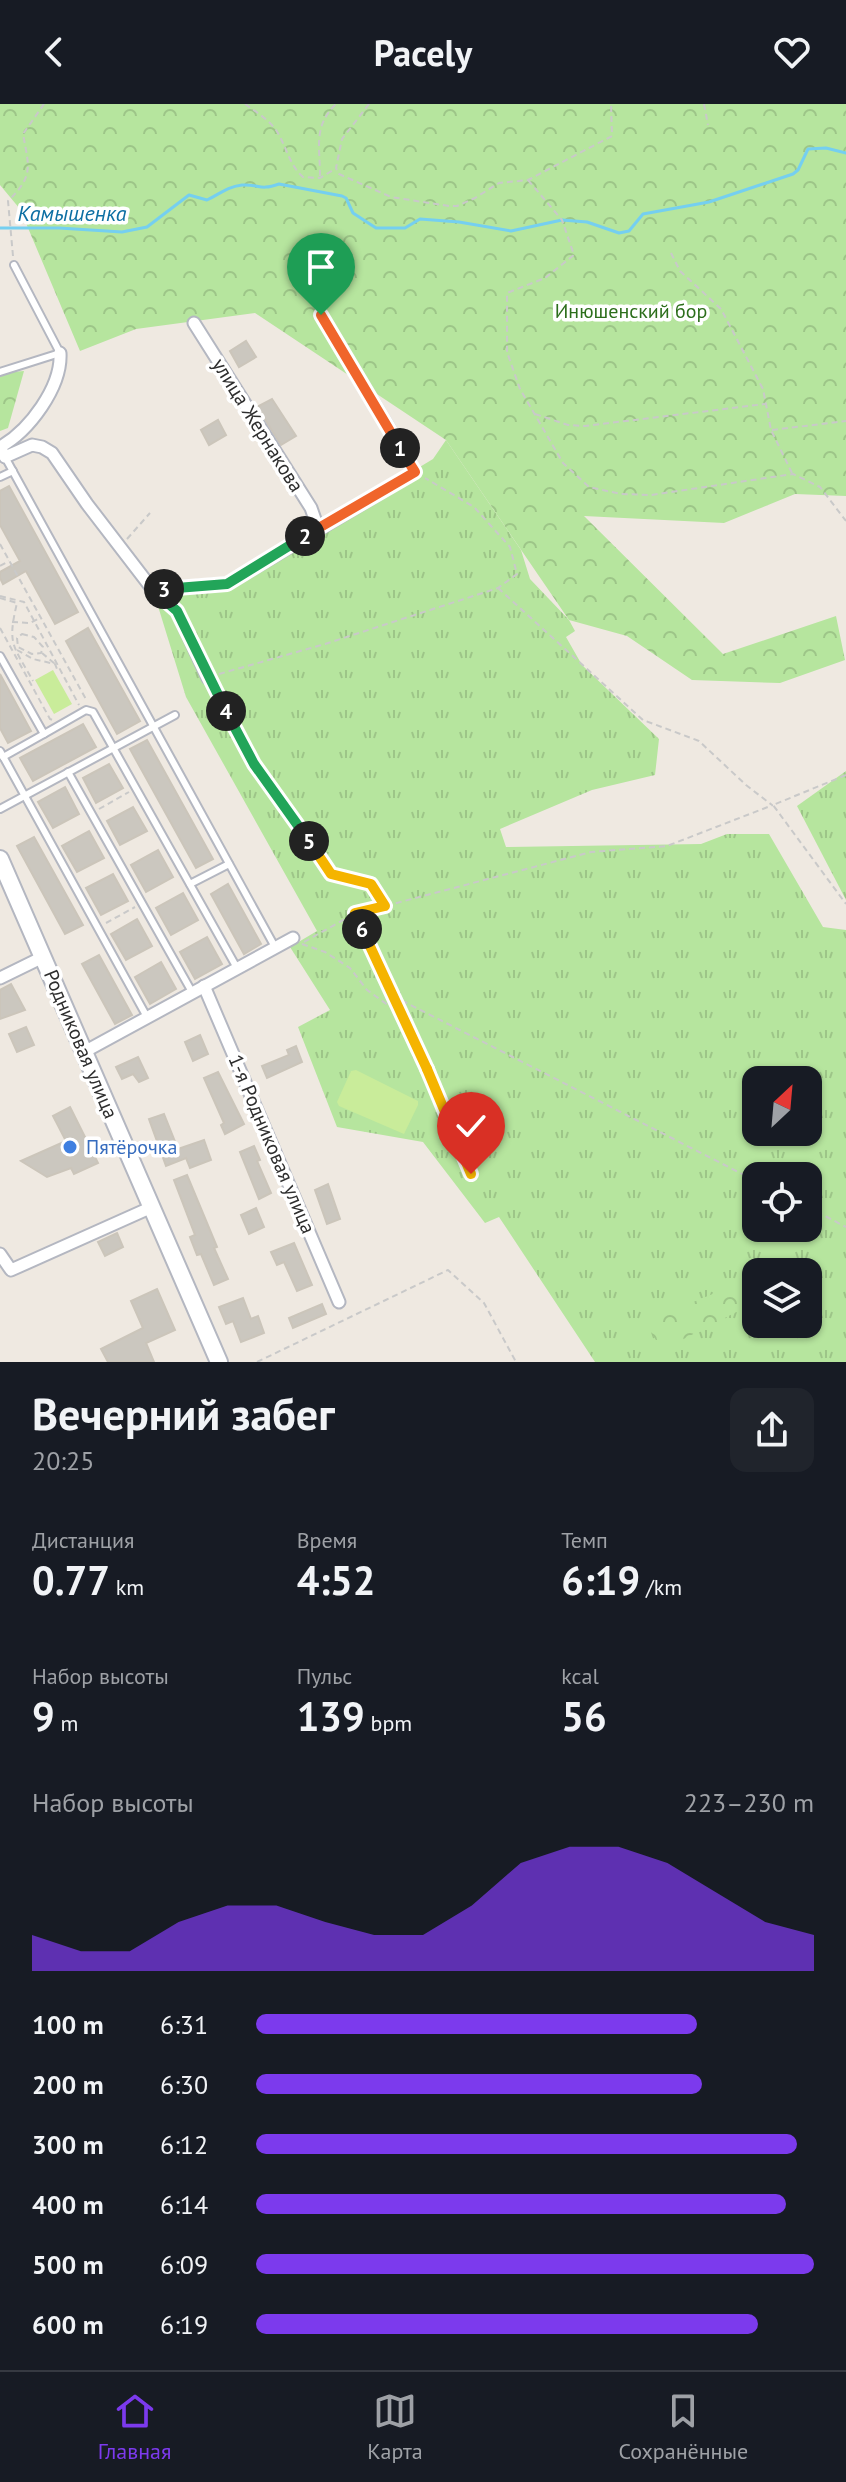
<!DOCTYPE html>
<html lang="ru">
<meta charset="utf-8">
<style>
:root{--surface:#171b24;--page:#20242c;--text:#f1f3f6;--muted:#9ea1a6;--line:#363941;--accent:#7c3aed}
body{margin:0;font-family:"PT Sans",sans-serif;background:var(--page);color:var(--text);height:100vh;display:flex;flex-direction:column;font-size:30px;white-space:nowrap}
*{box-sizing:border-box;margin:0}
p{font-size:26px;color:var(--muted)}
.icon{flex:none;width:44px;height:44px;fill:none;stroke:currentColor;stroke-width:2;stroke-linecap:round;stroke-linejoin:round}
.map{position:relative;height:1258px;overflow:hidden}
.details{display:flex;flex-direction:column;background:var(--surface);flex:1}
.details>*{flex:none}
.needle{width:52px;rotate:26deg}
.controls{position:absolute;left:742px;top:962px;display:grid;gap:16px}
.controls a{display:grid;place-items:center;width:80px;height:80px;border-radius:16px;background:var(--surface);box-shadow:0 2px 6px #0004;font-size:40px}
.pin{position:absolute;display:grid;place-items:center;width:68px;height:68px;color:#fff;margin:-82px -34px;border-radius:50% 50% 50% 0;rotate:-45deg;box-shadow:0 0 8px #0007}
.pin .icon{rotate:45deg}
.km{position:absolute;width:40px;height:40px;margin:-20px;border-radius:50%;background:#222;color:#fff;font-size:22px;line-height:40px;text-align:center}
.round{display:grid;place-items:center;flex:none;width:84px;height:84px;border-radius:16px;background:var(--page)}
.headline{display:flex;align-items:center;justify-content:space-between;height:136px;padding:0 32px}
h1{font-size:44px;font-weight:700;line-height:60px}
.metrics{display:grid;grid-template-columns:repeat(3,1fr);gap:12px;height:136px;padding:8px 32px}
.metrics div{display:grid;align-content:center}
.metrics b{font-size:40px;font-weight:700}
.metrics small{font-size:22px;font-weight:400}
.metrics p{font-size:22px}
.chart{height:224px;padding:16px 32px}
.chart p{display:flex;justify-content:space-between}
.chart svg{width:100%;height:144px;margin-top:8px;fill:var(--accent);opacity:.7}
ul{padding:0 32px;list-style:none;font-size:26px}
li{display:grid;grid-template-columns:128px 96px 1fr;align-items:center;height:60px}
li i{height:20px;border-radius:10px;background:var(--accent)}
header{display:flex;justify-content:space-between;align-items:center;height:104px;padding:0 32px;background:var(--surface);font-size:36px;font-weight:700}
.dock{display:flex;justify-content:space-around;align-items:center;height:112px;border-top:2px solid var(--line);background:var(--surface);font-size:22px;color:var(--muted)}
.dock a{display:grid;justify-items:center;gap:4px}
.dock .active{color:var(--accent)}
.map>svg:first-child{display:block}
.grass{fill:url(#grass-tufts);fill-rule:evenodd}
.forest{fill:url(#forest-crowns)}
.pitch{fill:#c9ec9a}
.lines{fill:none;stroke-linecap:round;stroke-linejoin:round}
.stream{stroke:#75cff0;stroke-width:3}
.building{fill:#cbc7bf;stroke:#cbc5ba;stroke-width:2}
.lane-casing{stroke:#b4b7c1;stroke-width:10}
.street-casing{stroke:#b4b7c1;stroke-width:15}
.secondary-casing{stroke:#b4b7c1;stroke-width:20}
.path{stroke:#c9c9c9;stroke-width:2;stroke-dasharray:6 4;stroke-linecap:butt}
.lane{stroke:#fff;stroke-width:6}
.street{stroke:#fff;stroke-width:11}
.secondary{stroke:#fff;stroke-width:16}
.split-1-casing{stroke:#fff;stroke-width:16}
.split-2-casing{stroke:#fff;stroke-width:16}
.split-3-casing{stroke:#fff;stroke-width:16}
.split-4-casing{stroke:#fff;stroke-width:16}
.split-5-casing{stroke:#fff;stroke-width:16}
.split-6-casing{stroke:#fff;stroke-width:16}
.split-7-casing{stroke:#fff;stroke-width:16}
.split-8-casing{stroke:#fff;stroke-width:16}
.split-1{stroke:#f0652b;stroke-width:10}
.split-2{stroke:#f0652b;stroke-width:10}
.split-3{stroke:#22a559;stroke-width:10}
.split-4{stroke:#22a559;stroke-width:10}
.split-5{stroke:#22a559;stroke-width:10}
.split-6{stroke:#f5b400;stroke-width:10}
.split-7{stroke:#f5b400;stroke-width:10}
.split-8{stroke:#f5b400;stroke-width:10}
.shop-dot{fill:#3f7fe0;stroke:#fff;stroke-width:3}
.labels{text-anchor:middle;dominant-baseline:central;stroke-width:7;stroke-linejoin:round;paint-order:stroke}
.park-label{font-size:20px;fill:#2c6e1b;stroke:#fff}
.street-label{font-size:20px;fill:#2e2e2e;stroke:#fff}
.shop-label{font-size:20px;fill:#366cbe;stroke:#fff;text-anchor:start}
.water-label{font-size:22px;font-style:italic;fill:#0d6fa3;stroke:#fff}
</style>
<header><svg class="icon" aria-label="back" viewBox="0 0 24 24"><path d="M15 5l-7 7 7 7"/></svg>Pacely<svg class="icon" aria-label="heart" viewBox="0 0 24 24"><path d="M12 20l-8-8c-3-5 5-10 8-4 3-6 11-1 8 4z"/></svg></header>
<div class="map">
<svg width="846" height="1258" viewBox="0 0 846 1258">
<defs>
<pattern id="grass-tufts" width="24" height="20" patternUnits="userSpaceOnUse" patternTransform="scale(2)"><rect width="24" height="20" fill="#b6e59e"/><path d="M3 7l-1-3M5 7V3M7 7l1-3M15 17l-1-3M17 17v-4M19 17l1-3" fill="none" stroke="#9dc588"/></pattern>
<pattern id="forest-crowns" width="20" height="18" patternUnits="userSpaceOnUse" patternTransform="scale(2)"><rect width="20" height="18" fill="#b6e59e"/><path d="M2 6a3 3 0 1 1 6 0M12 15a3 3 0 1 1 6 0" fill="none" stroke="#9dc588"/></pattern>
</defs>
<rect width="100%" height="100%" fill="#efe9e1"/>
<g class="grass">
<path d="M 446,336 L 521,446 L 530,475 L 569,516 L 575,527 L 566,533 L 582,561 L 659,635 L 655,671 L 592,686 L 500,725 L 506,743 L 701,740 L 727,730 L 769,730 L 823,823 L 846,826 L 846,1258 L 595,1258 L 499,1113 L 485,1119 L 423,1038 L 337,1023 L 298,923 L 330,906 L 290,843 L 317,827 L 186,593 L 153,486 L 227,479 L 433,355 ZM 756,976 L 808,976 L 808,1028 L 756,1028 ZM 756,1072 L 808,1072 L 808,1124 L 756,1124 ZM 756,1168 L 808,1168 L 808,1220 L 756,1220 Z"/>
<path d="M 846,667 L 846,796 L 797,702 Z"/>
</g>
<g class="forest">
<path d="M 0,0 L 846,0 L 846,392 L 795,390 L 724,419 L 584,412 L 723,550 L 836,512 L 845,556 L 780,579 L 692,576 L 627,532 L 569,516 L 446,336 L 255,209 L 136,225 L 80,247 L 20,105 L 0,81 Z"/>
<path d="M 24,267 L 8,324 L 0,327 L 0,269 Z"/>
<path d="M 756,1172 L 756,1198 L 662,1246 L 645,1218 Z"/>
</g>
<g class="pitch">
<path d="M 53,566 L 72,600 L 54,610 L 35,576 Z"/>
<path d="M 356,966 L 418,997 L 418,1001 L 404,1030 L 339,1002 L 337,998 L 351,967 Z"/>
</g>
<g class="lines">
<path class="stream" d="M 0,124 L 59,124 L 122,128 L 147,123 L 189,91 L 207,96 C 220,90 226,83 242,81 C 260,80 259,87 279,80 L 342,92 L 346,94 L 353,109 L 376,124 L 405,124 L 420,115 L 459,118 L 511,127 L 562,116 L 587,118 L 619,129 L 629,127 L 643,110 L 709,98 L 793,70 L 798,66 L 808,45 L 826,44 L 846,49"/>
</g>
<g class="building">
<path d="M 246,237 L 256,253 L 239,263 L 230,247 Z"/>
<path d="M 272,295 L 296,332 L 281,341 L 257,303 Z"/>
<path d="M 218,316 L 226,331 L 209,341 L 201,326 Z"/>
<path d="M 9,382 L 78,508 L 55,520 L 26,467 L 3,480 L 0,474 L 0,468 L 20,457 L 0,421 L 0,387 Z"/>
<path d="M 88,524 L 140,617 L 117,630 L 66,537 Z"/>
<path d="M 0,570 L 31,627 L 8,639 L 0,624 Z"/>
<path d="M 83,620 L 96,643 L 33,677 L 20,654 Z"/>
<path d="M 147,636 L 213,755 L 196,764 L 130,645 Z"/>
<path d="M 109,660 L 123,684 L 96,699 L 83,674 Z"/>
<path d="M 65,683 L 79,710 L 53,724 L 38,698 Z"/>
<path d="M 133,703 L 147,727 L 120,741 L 107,717 Z"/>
<path d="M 89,727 L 104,754 L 77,768 L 62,742 Z"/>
<path d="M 34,733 L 83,821 L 65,830 L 17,742 Z"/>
<path d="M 158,746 L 173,773 L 146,788 L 131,761 Z"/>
<path d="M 113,770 L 128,797 L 101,811 L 86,784 Z"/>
<path d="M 228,780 L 261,840 L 244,850 L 211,790 Z"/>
<path d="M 183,789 L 198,816 L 171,831 L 156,804 Z"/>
<path d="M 137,815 L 152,842 L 126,856 L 111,830 Z"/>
<path d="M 207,833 L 222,860 L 195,875 L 180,848 Z"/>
<path d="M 99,851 L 132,911 L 115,920 L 82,860 Z"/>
<path d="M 161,858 L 176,885 L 150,900 L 135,873 Z"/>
<path d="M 11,880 L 25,906 L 0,915 L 0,886 Z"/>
<path d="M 26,923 L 34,941 L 17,948 L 9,930 Z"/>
<path d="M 200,931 L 208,950 L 193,957 L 185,938 Z"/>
<path d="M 296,942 L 302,958 L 267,974 L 262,962 L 289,951 L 287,946 Z"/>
<path d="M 138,953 L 148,974 L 139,978 L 133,970 L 122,975 L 116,963 Z"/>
<path d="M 218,968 L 244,1020 L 225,1030 L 221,1021 L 224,1019 L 204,974 Z"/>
<path d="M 70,1003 L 98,1059 L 74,1070 L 71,1064 L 47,1073 L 21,1057 L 66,1037 L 53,1012 Z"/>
<path d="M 164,1010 L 178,1045 L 204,1036 L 211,1056 L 190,1064 L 186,1054 L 166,1062 L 149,1015 Z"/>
<path d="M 254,1042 L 260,1056 L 257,1057 L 271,1089 L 259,1095 L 240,1048 Z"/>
<path d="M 187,1071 L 217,1143 L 214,1144 L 228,1175 L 214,1181 L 201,1150 L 197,1151 L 190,1133 L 195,1131 L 174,1076 Z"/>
<path d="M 328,1080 L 340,1115 L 327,1120 L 315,1086 Z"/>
<path d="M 256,1104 L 264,1123 L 249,1130 L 241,1111 Z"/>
<path d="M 117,1129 L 123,1143 L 105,1152 L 98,1138 Z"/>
<path d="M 294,1139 L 312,1181 L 297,1187 L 284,1158 L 277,1161 L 271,1148 Z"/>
<path d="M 157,1185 L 175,1226 L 146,1239 L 154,1258 L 108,1258 L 101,1245 L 143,1224 L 131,1197 Z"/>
<path d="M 243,1194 L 251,1215 L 258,1212 L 264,1229 L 241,1238 L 233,1217 L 226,1220 L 219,1203 Z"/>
<path d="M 322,1200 L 326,1210 L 293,1224 L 289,1214 Z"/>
</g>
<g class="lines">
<g class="lane-casing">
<g id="lane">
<path d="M 0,268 L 60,249 L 14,161"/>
<path d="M 5,353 L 275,843"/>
<path d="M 0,373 L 13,367"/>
<path d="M 0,552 L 44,630 L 3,653"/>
<path d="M 44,630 L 86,606 L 93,608 L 237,864"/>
<path d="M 0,647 L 147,913"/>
<path d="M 68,668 L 192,888"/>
<path d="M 0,705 L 175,611"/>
<path d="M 190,780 L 229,760"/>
</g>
</g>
<g class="street-casing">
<g id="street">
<path d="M 194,219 L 311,404 L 318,424"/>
<path d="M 0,343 L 5,353 L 32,341 L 42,343 L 52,349 L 87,400 L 153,486 L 177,507 L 208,574"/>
<path d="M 0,343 C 29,327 62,283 60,249"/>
<path d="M 153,486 L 227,480 L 415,368 L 321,211"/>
<path d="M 0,874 L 43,853"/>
<path d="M 204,882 L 339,1198"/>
<path d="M 84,948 L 293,834"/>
<path d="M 0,1150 L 11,1166 L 152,1103"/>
</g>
</g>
<g class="secondary-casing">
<path id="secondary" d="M 0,755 L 219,1258"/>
</g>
<g class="path">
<path d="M 245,0 C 256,8 268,15 276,26 C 286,41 289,61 303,73 L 320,74 L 335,65"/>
<path d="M 369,0 L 342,35 L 336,64 L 339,70 L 391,93 L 449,102 L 457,102 L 475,94 L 499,79 L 528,76 L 612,32 L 611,0"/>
<path d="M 704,0 L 708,21"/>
<path d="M 320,72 C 320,43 313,22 336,0"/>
<path d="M 528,76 L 562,116 L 574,151 L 545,174 L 507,189 L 507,248 L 520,285 L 563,359 L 589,383 L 621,390 L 651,391 L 793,370 L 820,383 L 846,417"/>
<path d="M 671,149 L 680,167 L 721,205 L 763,285 L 771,326 L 792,369"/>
<path d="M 13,152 L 8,97 C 34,72 29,63 23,30 L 44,0"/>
<path d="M 535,310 L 568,321 L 585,322 L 765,300"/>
<path d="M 772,326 L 846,317"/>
<path d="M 127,435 L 150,409"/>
<path d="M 0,440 L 87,597"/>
<path d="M 0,462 L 9,457"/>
<path d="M 498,484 L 643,616 L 699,637 L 746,681 L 772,701"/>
<path d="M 0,492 L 24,498 L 79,601"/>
<path d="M 0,494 L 17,499 C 7,541 13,541 33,577"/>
<path d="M 12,518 L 30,519 L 40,514"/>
<path d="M 0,524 L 50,615 L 53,616"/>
<path d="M 22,530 L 34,533 L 43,543 L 41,549 L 32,550 L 18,543 L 17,534 Z"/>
<path d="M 17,546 L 33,555 L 55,560 L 57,565"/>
<path d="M 42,549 L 55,560"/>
<path d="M 219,570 L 325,540 L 498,484 L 517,470 L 510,443 L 474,403 L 425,374"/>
<path d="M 213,583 L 254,660 L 331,770 L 371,780 L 385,802 L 591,748 L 667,742 L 773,701"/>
<path d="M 846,671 L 773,701 L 846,800"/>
<path d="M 99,705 L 129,688"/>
<path d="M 384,802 L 355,809 L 443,998 L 471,1070"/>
<path d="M 106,819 L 135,803"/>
<path d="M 304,838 L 354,810"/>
<path d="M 302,840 L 325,848 L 350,864 L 367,886 L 399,909"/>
<path d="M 393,892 L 756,1077"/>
<path d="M 808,1103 L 846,1123"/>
<path d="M 257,1258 L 448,1166 L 484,1199 L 516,1258"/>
</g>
<use href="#lane" class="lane"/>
<use href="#street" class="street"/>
<use href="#secondary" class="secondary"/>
</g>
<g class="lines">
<g class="split-1-casing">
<path id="split-1" d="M 321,211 L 400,344"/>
</g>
<g class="split-2-casing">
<path id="split-2" d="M 305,432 L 415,368 L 400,344"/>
</g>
<g class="split-3-casing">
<path id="split-3" d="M 164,485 L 227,480 L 305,432"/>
</g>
<g class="split-4-casing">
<path id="split-4" d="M 164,485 L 153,486 L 177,507 L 226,607"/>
</g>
<g class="split-5-casing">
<path id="split-5" d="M 226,607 L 254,660 L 309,737"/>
</g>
<g class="split-6-casing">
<path id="split-6" d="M 309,737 L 331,770 L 371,780 L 385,802 L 355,809 L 362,825"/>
</g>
<g class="split-7-casing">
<path id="split-7" d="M 362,825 L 427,965"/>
</g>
<g class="split-8-casing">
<path id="split-8" d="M 427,965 L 471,1070"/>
</g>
<use href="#split-1" class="split-1"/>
<use href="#split-2" class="split-2"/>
<use href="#split-3" class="split-3"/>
<use href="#split-4" class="split-4"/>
<use href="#split-5" class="split-5"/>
<use href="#split-6" class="split-6"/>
<use href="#split-7" class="split-7"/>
<use href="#split-8" class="split-8"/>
</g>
<circle class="shop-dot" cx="70" cy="1043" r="8"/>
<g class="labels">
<g class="park-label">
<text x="631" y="207">Инюшенский бор</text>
</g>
<g class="street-label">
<text transform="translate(258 321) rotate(58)">улица Жернакова</text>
<text transform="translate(81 940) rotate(67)">Родниковая улица</text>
<text transform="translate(272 1040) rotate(67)">1-я Родниковая улица</text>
</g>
<g class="shop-label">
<text x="86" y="1043">Пятёрочка</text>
</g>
<g class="water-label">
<text x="72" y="109">Камышенка</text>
</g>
</g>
</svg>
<div class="controls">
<a><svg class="needle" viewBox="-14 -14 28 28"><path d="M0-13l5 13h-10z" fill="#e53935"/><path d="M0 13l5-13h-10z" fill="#9ea1a6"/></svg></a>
<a><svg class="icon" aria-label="locate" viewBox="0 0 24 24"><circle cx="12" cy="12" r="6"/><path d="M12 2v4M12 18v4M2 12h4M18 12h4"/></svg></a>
<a><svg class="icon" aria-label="layers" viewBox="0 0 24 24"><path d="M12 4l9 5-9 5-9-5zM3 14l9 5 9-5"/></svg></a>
</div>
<div class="pin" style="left:321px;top:211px;background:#1e9e55"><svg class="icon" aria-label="arrive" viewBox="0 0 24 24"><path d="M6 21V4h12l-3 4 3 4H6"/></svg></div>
<div class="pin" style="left:471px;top:1070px;background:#d93025"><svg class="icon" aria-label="check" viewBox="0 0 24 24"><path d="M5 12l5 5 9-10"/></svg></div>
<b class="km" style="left:400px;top:344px">1</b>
<b class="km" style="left:305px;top:432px">2</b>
<b class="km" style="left:164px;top:485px">3</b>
<b class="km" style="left:226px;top:607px">4</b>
<b class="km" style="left:309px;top:737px">5</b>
<b class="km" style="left:362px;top:825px">6</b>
</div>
<section class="details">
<div class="headline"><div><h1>Вечерний забег</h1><p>20:25</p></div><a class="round"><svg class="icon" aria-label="share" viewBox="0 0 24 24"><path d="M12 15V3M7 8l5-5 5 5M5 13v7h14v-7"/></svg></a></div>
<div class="metrics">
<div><p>Дистанция</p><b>0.77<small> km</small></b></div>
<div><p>Время</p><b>4:52</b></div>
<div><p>Темп</p><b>6:19<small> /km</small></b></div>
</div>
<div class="metrics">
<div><p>Набор высоты</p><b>9<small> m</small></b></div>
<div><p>Пульс</p><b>139<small> bpm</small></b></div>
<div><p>kcal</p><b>56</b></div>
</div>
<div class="chart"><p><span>Набор высоты</span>223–230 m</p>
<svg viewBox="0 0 160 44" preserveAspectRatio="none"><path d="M0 44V33L10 38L20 38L30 29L40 24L50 24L60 29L70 33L80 33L90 24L100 11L110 6L120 6L130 11L140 20L150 29L160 33V44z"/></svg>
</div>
<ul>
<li><b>100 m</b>6:31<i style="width:79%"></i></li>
<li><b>200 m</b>6:30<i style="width:80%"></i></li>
<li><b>300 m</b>6:12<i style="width:97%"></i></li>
<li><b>400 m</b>6:14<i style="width:95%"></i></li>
<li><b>500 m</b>6:09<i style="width:100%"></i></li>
<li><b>600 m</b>6:19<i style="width:90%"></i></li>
</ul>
</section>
<nav class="dock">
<a class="active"><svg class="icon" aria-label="home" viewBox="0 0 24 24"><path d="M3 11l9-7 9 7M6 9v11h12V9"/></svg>Главная</a>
<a><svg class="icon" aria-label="map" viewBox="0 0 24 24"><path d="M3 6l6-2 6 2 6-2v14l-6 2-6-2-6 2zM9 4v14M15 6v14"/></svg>Карта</a>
<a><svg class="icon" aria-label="saved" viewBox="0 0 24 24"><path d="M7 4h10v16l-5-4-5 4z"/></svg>Сохранённые</a>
</nav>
